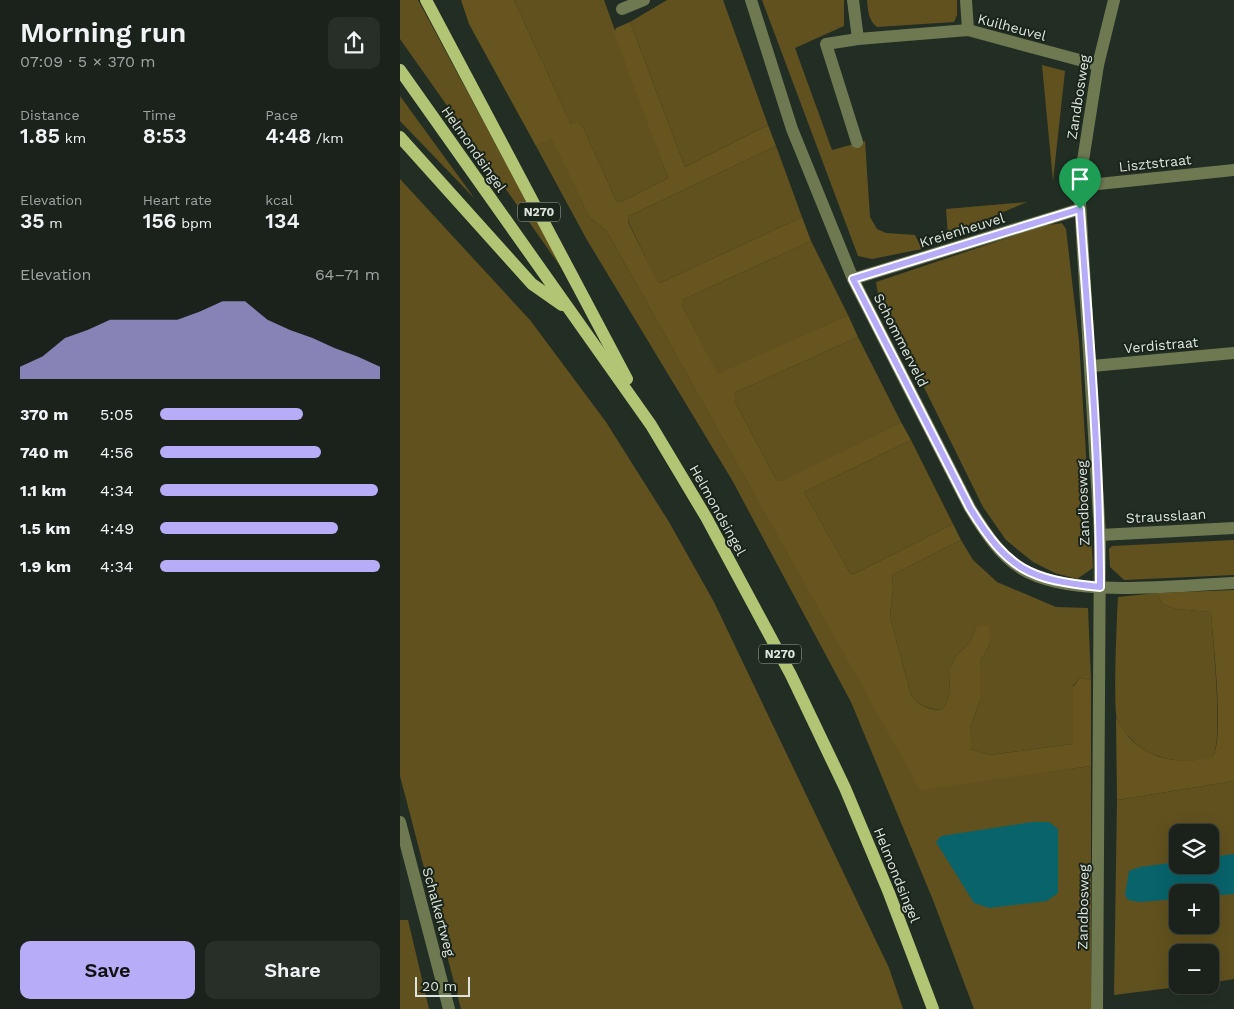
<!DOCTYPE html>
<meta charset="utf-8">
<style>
:root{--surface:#1a221b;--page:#272f28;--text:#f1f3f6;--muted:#9fa4a3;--line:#383f3a;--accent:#b6acf8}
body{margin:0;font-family:"Work Sans",sans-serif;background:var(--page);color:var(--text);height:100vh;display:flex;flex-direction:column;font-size:19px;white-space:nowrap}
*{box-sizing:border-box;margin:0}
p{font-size:16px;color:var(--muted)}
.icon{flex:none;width:28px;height:28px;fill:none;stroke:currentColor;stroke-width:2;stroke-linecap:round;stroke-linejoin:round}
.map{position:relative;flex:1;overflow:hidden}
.side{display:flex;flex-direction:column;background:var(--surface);width:400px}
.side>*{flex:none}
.fabs{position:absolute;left:769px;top:824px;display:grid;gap:10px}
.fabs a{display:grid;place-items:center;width:50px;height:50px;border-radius:10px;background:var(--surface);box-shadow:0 5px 20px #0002,0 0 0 1px var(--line);font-size:25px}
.scale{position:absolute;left:15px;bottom:12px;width:55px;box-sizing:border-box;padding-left:5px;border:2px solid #dce4dd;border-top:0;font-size:14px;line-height:18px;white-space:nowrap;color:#dce4dd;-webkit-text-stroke:4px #19241a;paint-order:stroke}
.pin{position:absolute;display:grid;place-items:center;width:42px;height:42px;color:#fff;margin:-51px -21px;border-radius:50% 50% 50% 0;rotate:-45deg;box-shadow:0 0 5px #0007}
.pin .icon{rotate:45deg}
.round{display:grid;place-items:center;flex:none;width:52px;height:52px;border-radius:10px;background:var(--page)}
.summary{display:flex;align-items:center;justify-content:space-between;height:85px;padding:0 20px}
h1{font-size:28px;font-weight:600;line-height:38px}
.figures{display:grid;grid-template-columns:repeat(3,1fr);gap:8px;height:85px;padding:5px 20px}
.figures div{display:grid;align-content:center}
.figures b{font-size:21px;font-weight:600}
.figures small{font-size:14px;font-weight:400}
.figures p{font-size:14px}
.chart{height:140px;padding:10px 20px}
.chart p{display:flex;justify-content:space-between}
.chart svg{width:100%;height:90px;margin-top:5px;fill:var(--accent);opacity:.7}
.button{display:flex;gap:10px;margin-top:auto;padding:10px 20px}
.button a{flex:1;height:58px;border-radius:10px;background:var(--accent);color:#111;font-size:20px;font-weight:600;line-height:58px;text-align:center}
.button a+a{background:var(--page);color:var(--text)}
ul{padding:0 20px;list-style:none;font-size:16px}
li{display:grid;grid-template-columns:80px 60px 1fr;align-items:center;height:38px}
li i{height:12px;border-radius:6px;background:var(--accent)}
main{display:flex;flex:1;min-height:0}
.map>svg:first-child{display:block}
.green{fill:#61511f;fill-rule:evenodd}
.forest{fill:#66551e}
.water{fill:#08636b}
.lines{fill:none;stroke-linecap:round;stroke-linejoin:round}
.minor{stroke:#6e7851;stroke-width:12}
.major{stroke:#b2c574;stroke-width:12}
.route-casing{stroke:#fff;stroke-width:10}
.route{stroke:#b6acf8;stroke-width:6}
.labels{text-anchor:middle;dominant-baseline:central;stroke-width:4;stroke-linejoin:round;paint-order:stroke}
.shield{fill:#19241a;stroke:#a2aaa2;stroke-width:1}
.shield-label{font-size:12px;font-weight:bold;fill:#dce4dd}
.street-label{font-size:14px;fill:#dce4dd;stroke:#19241a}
</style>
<main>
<section class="side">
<div class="summary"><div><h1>Morning run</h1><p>07:09 · 5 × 370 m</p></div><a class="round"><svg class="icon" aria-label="share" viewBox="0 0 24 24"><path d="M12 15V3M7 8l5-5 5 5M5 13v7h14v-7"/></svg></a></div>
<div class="figures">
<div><p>Distance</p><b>1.85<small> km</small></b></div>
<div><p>Time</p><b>8:53</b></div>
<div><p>Pace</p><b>4:48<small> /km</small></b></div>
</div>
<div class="figures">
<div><p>Elevation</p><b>35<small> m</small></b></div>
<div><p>Heart rate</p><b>156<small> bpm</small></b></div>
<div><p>kcal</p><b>134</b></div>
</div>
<div class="chart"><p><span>Elevation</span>64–71 m</p>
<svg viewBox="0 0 160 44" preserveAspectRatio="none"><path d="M0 44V38L10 33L20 24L30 20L40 15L50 15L60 15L70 15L80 11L90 6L100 6L110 15L120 20L130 24L140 29L150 33L160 38V44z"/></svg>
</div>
<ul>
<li><b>370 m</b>5:05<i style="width:65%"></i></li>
<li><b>740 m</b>4:56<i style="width:73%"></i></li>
<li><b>1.1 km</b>4:34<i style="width:99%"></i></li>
<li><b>1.5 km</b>4:49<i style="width:81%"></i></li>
<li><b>1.9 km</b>4:34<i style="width:100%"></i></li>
</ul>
<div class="button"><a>Save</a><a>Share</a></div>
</section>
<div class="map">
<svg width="834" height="1009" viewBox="0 0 834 1009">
<rect width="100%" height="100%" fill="#222e24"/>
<g class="green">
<path d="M 0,0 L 18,0 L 165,273 L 0,39 Z"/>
<path d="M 114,0 L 204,0 L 268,178 L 221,202 L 216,200 L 183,127 L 177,124 L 171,124 Z"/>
<path d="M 267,0 L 323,0 L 368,125 L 285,167 L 230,22 Z"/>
<path d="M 362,0 L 444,0 L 444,26 L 395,48 L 432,150 L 465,141 L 470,217 L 477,229 L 486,233 L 515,235 L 522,249 L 472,259 L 458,256 Z"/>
<path d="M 467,0 L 557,0 L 557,15 L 554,22 L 477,27 C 468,20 468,10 467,0 Z"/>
<path d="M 642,65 L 665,71 L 653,181 Z"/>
<path d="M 0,96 L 75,199 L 0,121 Z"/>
<path d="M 151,137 L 189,217 L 206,230 L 520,789 L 691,766 L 691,1009 L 574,1009 L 533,900 L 451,702 L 332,480 L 187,240 L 136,146 Z"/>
<path d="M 376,146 L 402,217 L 260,283 L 257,282 L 228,221 L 229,216 Z"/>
<path d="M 0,179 L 130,320 L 206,422 L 269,522 L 314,602 L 489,968 L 503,1009 L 61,1009 L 0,776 Z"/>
<path d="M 627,202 L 548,236 L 546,209 Z"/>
<path d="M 662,223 L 666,229 L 679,341 L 693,568 L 677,579 L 655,573 L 633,562 L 606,540 L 583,507 L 478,294 L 476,282 L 643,226 Z"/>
<path d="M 411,241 L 448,315 L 318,375 L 282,305 L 282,300 Z"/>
<path d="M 458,337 L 501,422 L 383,482 L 377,481 L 334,400 L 334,393 Z"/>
<path d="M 511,440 L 553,524 L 454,574 L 450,573 L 404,492 Z"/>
<path d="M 561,540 L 573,560 L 597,582 L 656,607 L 688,608 L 691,680 L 680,678 L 673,686 L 673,744 L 589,755 L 570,749 L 570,729 L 580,700 L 580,662 L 590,644 L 576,628 L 570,642 L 556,656 L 549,669 L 550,694 L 543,709 C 529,710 519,706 511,695 L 490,617 L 493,587 L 492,575 Z"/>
<path d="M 834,540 L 834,575 L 724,580 L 710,567 L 709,549 L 712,546 Z"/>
<path d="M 757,593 L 762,604 L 777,609 L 810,612 L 811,615 C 813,640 824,743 812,759 C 773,765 737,758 717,719 C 713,710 717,612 718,597 Z"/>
<path d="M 834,781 L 834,979 L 810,983 L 810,952 L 778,952 L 778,985 L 793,985 L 714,995 L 717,800 ZM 778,832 L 810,832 L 810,865 L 778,865 ZM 778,892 L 810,892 L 810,925 L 778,925 Z"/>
<path d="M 8,920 L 29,1009 L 0,1009 L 0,920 Z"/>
</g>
<g class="forest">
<path d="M 61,0 L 114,0 L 171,124 L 177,123 L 183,127 L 216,200 L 221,202 L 268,178 L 214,33 L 216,28 L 230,22 L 285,167 L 368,125 L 376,146 L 229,216 L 228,222 L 257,281 L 260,283 L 402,217 L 411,241 L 282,300 L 282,305 L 318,374 L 448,315 L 458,337 L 334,393 L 334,400 L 377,481 L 383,481 L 501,422 L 511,440 L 404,492 L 450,573 L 454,574 L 553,524 L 561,540 L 492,575 L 493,587 L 490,617 L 511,695 C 519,706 530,711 543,709 L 550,694 L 549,669 L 556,656 L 570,642 L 576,628 L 580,625 L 589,626 L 590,644 L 580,662 L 580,700 L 570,729 L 570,749 L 589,755 L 673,744 L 673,687 L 680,678 L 691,680 L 691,766 L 520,790 L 206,230 L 189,217 L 151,138 L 136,146 L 69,24 Z"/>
<path d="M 834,590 L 834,781 L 717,800 L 716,718 C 722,726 727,737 735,743 C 757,762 784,763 812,758 C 825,743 813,640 811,615 L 810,612 L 777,609 L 762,604 L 757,593 Z"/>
</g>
<g class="water">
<path d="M 632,822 L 649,822 L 658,829 L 658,893 L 647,901 L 589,908 L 574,903 L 536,842 L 541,836 Z"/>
<path d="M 834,854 L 834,894 L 810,896 L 810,892 L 778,892 L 777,899 L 740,902 L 728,900 L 725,895 L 729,871 L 740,867 L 777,862 L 778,865 L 810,865 L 810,857 Z"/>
</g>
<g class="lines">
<g class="minor">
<path d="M 351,0 L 392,129 L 453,279 L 570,508 C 583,529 599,555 622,569 C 672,599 776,585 834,583"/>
<path d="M 453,0 L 458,39 L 426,44 L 457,142"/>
<path d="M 566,0 L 568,30"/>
<path d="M 222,9 L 244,0"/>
<path d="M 458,39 L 568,30 L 698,65"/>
<path d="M 679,186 L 834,170"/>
<path d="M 453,279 L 680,209"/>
<path d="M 692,366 L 834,353"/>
<path d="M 700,535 L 834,528"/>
<path d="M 0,822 L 49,1009"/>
<path d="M 697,1009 L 700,535 L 679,186 L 698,65 L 714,0"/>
</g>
<g class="major">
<path d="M 26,0 L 227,379"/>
<path d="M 0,70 L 251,425 L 306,517 L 391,675 L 445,788 L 489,893 L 533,1009"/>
<path d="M 0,137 L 132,284 L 162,305"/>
</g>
</g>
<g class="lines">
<g class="route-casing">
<path id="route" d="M 680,209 C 689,335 700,461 700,587 C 629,580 608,570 570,508 L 453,279 Z"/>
</g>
<use href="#route" class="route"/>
</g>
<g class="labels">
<g class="shield">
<rect x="118" y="202.5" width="42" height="19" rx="4"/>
<rect x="359" y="644.5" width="42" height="19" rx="4"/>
</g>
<g class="shield-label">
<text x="139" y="212">N270</text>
<text x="380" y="654">N270</text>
</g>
<g class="street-label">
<text transform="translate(612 27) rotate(15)">Kuilheuvel</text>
<text transform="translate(678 97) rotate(-81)">Zandbosweg</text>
<text transform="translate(74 149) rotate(55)">Helmondsingel</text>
<text transform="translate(755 163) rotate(-6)">Lisztstraat</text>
<text transform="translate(562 230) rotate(-17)">Kreienheuvel</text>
<text transform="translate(501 340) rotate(63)">Schommerveld</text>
<text transform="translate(761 345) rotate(-5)">Verdistraat</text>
<text transform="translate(683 503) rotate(-92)">Zandbosweg</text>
<text transform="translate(318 510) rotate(61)">Helmondsingel</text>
<text transform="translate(766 516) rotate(-3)">Strausslaan</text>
<text transform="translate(497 875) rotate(68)">Helmondsingel</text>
<text transform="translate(683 907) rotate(-89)">Zandbosweg</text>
<text transform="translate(39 912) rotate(75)">Schalkertweg</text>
</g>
</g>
</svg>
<div class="fabs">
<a><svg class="icon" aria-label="layers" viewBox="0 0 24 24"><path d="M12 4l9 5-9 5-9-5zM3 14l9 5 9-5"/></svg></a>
<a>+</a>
<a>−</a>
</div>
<div class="scale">20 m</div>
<div class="pin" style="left:680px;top:209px;background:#1e9e55"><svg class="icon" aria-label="arrive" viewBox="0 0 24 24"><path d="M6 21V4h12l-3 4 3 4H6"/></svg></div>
</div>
</main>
